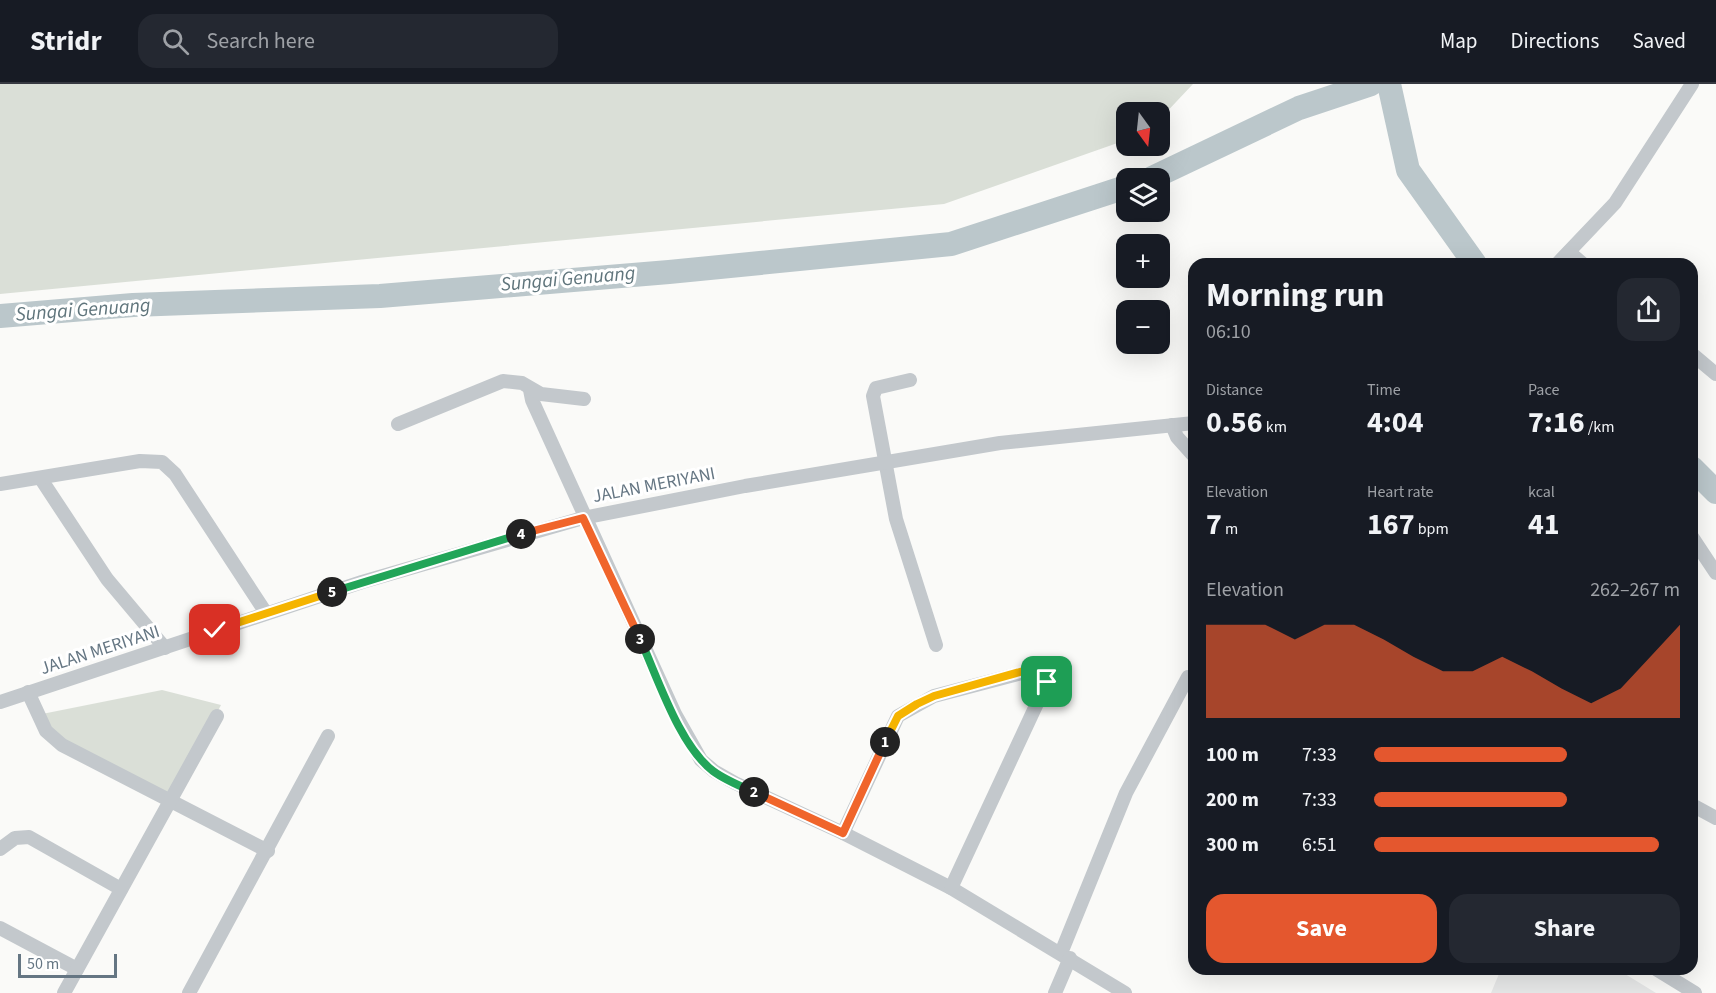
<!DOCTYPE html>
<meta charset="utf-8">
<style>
:root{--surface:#171b24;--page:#242831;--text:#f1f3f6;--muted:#9ea1a6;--line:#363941;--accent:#e4572e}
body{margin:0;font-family:"Source Sans 3",sans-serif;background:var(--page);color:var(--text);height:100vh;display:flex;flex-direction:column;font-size:22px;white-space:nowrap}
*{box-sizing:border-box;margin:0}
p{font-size:20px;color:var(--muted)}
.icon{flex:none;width:33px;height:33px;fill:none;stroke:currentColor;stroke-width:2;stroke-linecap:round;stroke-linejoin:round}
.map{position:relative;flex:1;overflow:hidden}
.sheet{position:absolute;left:1188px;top:174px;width:510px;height:717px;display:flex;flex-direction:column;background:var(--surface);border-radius:18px;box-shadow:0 6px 24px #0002}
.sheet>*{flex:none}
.needle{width:39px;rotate:165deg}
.tools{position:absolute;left:1116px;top:18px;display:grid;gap:12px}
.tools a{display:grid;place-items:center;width:54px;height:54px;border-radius:12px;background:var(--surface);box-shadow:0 6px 24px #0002;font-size:30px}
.scale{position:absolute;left:18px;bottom:15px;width:99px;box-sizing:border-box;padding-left:6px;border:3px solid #657683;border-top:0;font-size:16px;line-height:21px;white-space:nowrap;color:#657683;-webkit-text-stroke:4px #fff;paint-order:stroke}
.pin{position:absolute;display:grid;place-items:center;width:51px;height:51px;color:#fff;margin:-26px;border-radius:12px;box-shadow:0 3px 9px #0006}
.km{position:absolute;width:30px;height:30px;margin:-15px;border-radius:50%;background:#222;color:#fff;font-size:16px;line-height:30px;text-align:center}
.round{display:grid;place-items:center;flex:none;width:63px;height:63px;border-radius:18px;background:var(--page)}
.head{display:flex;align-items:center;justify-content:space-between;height:102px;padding:0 18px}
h1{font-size:33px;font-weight:700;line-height:45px}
.stats{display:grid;grid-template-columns:repeat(3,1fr);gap:9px;height:102px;padding:6px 18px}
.stats div{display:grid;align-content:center}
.stats b{font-size:30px;font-weight:700}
.stats small{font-size:16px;font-weight:400}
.stats p{font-size:16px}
.chart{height:168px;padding:12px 18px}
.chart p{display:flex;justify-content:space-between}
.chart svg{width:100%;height:108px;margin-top:6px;fill:var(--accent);opacity:.7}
.primary-button{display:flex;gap:12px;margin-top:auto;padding:12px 18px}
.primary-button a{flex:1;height:69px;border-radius:18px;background:var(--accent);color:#fff;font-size:24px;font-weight:700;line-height:69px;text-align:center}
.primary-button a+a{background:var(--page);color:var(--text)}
ul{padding:0 18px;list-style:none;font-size:20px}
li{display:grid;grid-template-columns:96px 72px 1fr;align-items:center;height:45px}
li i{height:15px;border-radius:8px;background:var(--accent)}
header{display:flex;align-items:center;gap:36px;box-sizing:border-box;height:84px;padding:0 30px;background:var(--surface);border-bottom:2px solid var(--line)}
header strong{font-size:28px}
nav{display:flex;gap:33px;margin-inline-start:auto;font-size:21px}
.search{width:420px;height:54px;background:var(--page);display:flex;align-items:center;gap:15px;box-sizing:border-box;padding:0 21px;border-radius:18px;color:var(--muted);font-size:22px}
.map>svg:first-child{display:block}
.built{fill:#e8e9e9}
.green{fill:#dadfd7}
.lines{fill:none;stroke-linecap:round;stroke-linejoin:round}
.river{stroke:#bbc7cb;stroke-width:24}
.minor{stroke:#c3c8cc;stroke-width:14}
.split-1-casing{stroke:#fff;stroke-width:12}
.split-2-casing{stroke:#fff;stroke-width:12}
.split-3-casing{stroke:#fff;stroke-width:12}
.split-4-casing{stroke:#fff;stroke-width:12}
.split-5-casing{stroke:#fff;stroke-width:12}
.split-6-casing{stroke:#fff;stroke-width:12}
.split-1{stroke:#f5b400;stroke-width:8}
.split-2{stroke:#f0652b;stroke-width:8}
.split-3{stroke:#22a559;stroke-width:8}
.split-4{stroke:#f0652b;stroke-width:8}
.split-5{stroke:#22a559;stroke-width:8}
.split-6{stroke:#f5b400;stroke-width:8}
.labels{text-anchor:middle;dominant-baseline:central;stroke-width:6;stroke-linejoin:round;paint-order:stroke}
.street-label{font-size:18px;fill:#657683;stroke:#fff}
.water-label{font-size:20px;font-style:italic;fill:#60757c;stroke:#fff}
</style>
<header>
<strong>Stridr</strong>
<div class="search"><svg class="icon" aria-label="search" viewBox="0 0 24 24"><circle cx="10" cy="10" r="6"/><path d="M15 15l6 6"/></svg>Search here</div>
<nav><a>Map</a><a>Directions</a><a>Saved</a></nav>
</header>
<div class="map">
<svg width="1716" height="909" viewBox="0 0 1716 909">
<rect width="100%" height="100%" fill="#fafaf8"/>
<path class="built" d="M 1501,885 L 1617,885 L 1656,909 L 1491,909 Z"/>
<g class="green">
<path d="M 0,0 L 1193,0 L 1160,35 L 1160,28 L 1126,28 L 1126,56 L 944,120 L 0,210 Z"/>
<path d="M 162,606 L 221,621 L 170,718 L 62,661 L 37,631 Z"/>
</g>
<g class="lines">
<g class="river">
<path d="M 1389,0 L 1408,86 L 1475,180"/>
<path d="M 1152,94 L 1299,24 L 1371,0"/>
<path d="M 0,232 L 133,221 L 380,212 L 669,188 L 951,160 L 1126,103"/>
<path d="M 1692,384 L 1716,408"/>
</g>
<g class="minor">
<path d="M 1569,168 L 1583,180"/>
<path d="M 1557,180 L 1615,119 L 1692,0"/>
<path d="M 1692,270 L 1716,290"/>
<path d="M 910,296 L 876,304 L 873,312 L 896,435 L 936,561"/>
<path d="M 530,306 L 532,316 L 675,630 L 701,676 L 714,687 L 735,699 L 843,749 L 951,804 L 1125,909"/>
<path d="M 398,340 L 503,297 L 522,299 L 541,310 L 584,315"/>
<path d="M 1172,341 L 1177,353 L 1194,372"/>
<path d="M 41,395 L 107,495 L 165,564"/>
<path d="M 0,400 L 140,377 L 162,378 L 175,390 L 266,529"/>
<path d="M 1692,453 L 1716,489"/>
<path d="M 28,608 L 46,647 L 62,661 L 268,767"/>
<path d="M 0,618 L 362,498 L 583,434 L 745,402 L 1000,359 L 1194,339"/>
<path d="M 1692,721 L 1716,734"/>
<path d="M 843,749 L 898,632 L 934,612 L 1041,584 L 1048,591 L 1047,598 L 951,804"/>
<path d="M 0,765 L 15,754 L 29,753 L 121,805"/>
<path d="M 0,844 L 77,885"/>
<path d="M 1061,869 L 1126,709 L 1188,593"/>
<path d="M 1656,885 L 1695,909"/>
<path d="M 64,909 L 217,632"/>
<path d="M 189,909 L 328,652"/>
<path d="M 1055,909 L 1070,874"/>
</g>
</g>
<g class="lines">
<g class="split-1-casing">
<path id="split-1" d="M 885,658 L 898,632 L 917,620 L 934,612 L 1034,584 L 1045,586 L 1047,598"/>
</g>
<g class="split-2-casing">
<path id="split-2" d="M 754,708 L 843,749 L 885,658"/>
</g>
<g class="split-3-casing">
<path id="split-3" d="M 640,555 C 658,594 679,661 713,687 C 725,696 740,702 754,708"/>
</g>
<g class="split-4-casing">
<path id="split-4" d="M 521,450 L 583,434 L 640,555"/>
</g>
<g class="split-5-casing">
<path id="split-5" d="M 332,508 L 521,450"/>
</g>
<g class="split-6-casing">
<path id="split-6" d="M 215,546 L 332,508"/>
</g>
<use href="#split-1" class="split-1"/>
<use href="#split-2" class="split-2"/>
<use href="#split-3" class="split-3"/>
<use href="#split-4" class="split-4"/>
<use href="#split-5" class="split-5"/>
<use href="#split-6" class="split-6"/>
</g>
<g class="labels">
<g class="street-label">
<text transform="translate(654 401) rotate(-11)">JALAN MERIYANI</text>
<text transform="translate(100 566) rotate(-18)">JALAN MERIYANI</text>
</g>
<g class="water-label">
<text transform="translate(568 195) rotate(-5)">Sungai Genuang</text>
<text transform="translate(83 226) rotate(-4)">Sungai Genuang</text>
</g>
</g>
</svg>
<div class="tools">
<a><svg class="needle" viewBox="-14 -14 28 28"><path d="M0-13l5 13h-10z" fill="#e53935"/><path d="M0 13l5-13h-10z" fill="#9ea1a6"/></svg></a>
<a><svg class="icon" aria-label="layers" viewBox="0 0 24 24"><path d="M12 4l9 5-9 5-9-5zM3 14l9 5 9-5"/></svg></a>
<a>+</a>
<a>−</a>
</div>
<div class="scale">50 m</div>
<div class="pin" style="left:1047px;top:598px;background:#1e9e55"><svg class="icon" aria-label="arrive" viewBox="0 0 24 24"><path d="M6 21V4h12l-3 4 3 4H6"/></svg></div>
<div class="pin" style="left:215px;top:546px;background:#d93025"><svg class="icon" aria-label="check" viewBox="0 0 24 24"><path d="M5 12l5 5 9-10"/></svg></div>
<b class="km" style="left:885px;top:658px">1</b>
<b class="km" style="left:754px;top:708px">2</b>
<b class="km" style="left:640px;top:555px">3</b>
<b class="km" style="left:521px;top:450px">4</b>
<b class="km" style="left:332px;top:508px">5</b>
<section class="sheet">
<div class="head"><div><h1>Morning run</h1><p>06:10</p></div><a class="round"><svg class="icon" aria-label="share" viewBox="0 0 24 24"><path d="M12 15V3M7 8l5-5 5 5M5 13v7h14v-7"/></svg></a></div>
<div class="stats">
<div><p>Distance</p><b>0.56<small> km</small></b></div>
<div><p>Time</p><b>4:04</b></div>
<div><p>Pace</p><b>7:16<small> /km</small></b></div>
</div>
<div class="stats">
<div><p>Elevation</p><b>7<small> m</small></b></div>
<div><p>Heart rate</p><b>167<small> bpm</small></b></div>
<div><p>kcal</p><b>41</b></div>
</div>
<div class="chart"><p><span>Elevation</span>262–267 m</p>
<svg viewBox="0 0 160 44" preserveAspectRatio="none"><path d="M0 44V6L10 6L20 6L30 12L40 6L50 6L60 12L70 19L80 25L90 25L100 19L110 25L120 32L130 38L140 32L150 19L160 6V44z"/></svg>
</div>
<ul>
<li><b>100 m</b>7:33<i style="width:63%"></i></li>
<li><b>200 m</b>7:33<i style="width:63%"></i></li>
<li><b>300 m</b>6:51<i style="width:93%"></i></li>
</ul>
<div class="primary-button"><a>Save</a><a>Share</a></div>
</section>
</div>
